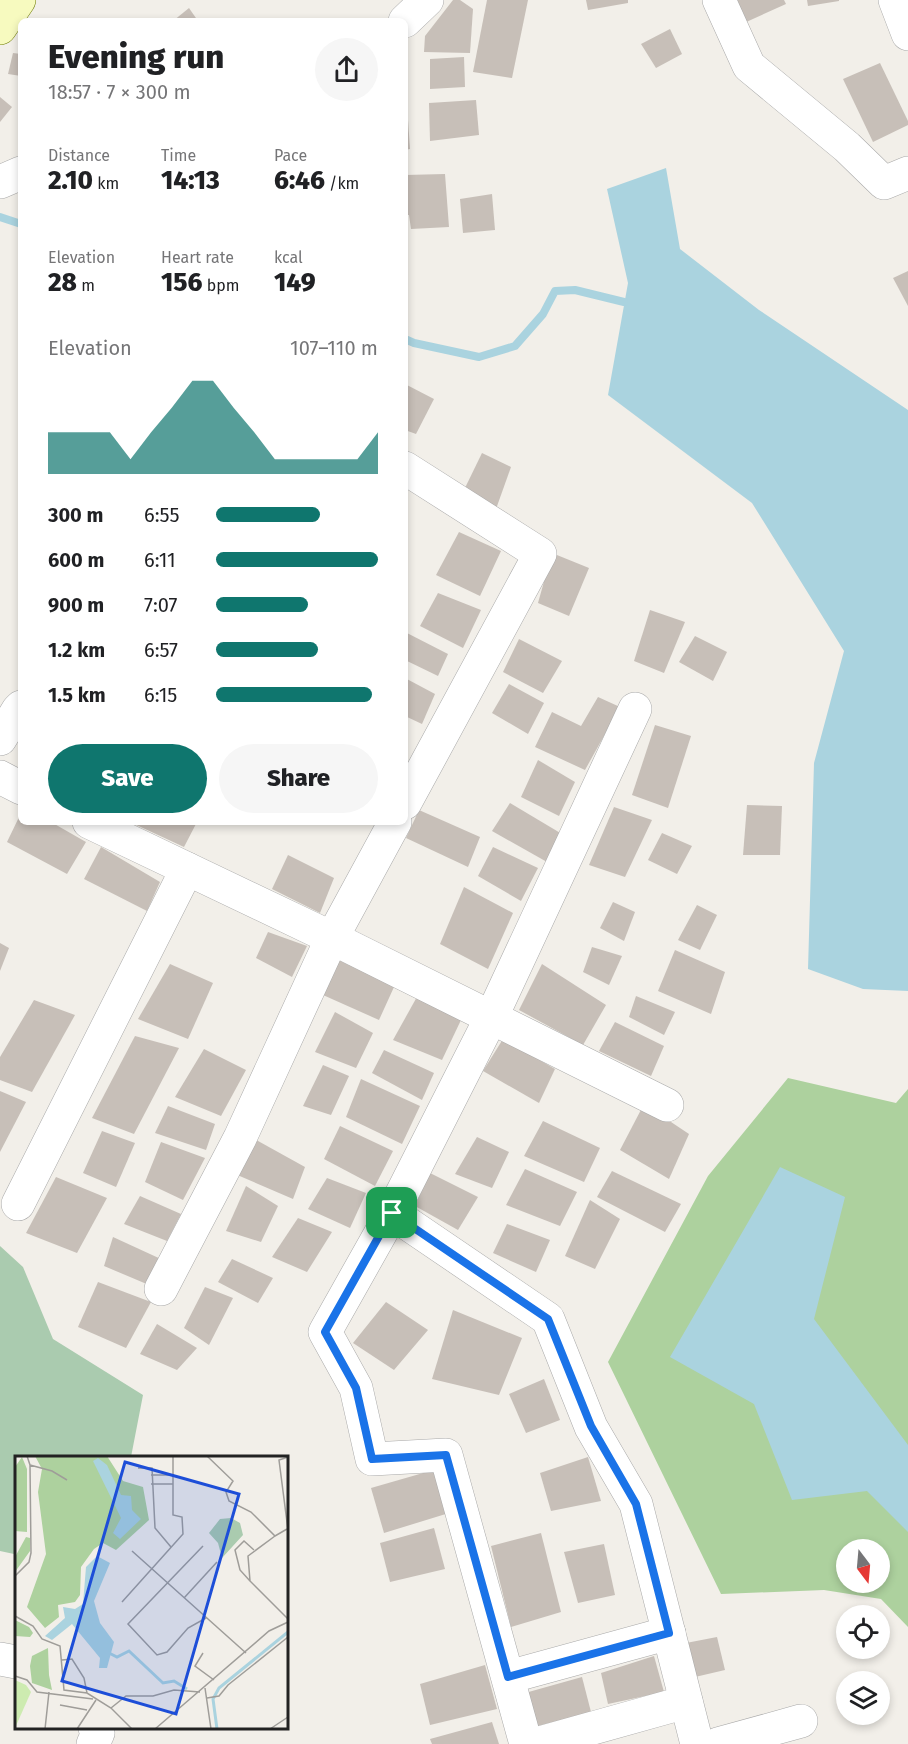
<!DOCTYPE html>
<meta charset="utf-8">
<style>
:root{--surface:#fff;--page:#f6f6f6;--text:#202124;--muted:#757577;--accent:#0f766e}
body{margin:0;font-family:"Fira Sans",sans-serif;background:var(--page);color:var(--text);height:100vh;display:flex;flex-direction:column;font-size:22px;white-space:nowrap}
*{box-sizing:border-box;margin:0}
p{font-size:20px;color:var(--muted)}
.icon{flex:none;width:33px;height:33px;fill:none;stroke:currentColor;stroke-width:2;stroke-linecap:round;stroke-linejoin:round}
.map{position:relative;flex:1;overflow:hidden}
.side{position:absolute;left:18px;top:18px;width:390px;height:807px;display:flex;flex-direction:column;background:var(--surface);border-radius:9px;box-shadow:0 3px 9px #0003}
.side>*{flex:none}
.needle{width:39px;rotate:164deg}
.fabs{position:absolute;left:836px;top:1539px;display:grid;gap:12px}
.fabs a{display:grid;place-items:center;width:54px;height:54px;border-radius:50%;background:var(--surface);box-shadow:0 3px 9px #0003;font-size:30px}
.pin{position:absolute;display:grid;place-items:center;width:51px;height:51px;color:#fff;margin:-26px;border-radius:12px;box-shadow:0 3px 9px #0006}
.round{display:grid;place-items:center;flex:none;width:63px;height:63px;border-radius:32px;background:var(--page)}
.summary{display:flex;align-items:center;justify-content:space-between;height:102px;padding:0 30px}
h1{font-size:33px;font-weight:800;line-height:45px}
.metrics{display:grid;grid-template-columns:repeat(3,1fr);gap:9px;height:102px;padding:6px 30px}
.metrics div{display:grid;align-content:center}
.metrics b{font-size:26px;font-weight:800}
.metrics small{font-size:16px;font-weight:400}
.metrics p{font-size:16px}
.chart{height:168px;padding:12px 30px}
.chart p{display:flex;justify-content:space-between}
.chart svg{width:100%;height:108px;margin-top:6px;fill:var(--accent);opacity:.7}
.primary-button{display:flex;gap:12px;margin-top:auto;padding:12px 30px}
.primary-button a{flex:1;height:69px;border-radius:36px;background:var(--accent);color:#fff;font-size:24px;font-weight:800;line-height:69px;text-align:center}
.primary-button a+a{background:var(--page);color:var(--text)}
ul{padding:0 30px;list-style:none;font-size:20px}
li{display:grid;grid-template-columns:96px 72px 1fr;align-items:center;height:45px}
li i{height:15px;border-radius:8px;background:var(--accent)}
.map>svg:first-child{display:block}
.forest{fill:#add19e;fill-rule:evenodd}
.cemetery{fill:#aacbaf}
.water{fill:#aad3df}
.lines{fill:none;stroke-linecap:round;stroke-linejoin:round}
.stream{stroke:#aad3df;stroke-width:8}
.building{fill:#c7bfb8}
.street-casing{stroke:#a9a9a9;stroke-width:34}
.secondary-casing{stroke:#707d05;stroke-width:34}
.street{stroke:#fff;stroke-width:33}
.secondary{stroke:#f7fabf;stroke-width:33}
.route-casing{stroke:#fff;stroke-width:12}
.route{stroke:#1a73e8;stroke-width:8}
.inset-river{fill:none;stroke:#aad3df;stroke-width:3}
.inset-road{fill:none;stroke:#9f9d99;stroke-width:1.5}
.view{fill:#1d4ed8;fill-opacity:0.15;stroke:#1d4ed8;stroke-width:3}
.inset-edge{fill:none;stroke:#222;stroke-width:3}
</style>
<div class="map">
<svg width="908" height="1744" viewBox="0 0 908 1744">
<rect width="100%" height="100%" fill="#f2efe9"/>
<path class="forest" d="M 788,1078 L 896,1103 L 908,1089 L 908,1627 L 881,1599 L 824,1590 L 721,1594 L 608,1362 L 708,1176 ZM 846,1550 L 879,1550 L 879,1582 L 846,1582 Z"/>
<path class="cemetery" d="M 0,1246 L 23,1267 L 53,1339 L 143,1395 L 131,1457 L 16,1458 L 16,1553 L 14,1554 L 0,1551 Z"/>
<g class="water">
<path d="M 666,168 L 680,249 L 759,310 L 908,410 L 908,991 L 863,989 L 808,969 L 814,763 L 844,651 L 752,503 L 608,395 L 628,283 L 607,189 Z"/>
<path d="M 780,1167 L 845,1197 L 814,1319 L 908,1445 L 908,1532 L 867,1491 L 792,1500 L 754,1404 L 670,1357 Z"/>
</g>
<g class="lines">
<g class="stream">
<path d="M 0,217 L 21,224"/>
<path d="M 405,339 L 414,343 L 479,357 L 515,346 L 543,314 L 555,291 L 575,290 L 624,302"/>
</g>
</g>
<g class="building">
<path d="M 453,0 L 460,0 L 473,9 L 470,53 L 424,52 L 425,36 Z"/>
<path d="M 487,0 L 528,0 L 512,78 L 473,72 Z"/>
<path d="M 586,0 L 628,0 L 628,3 L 588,10 Z"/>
<path d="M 734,0 L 784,0 L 786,4 L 744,23 Z"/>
<path d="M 807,0 L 839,0 L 839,1 L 808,6 Z"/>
<path d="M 189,8 L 198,21 L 173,21 Z"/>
<path d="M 670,29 L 682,54 L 656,68 L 641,44 Z"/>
<path d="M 13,53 L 21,54 L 21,76 L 8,74 Z"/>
<path d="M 464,57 L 465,87 L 430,89 L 430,59 Z"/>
<path d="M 880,63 L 908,121 L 908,125 L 873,142 L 843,79 Z"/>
<path d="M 0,97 L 12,107 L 0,122 Z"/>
<path d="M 476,100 L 479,135 L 430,141 L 429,103 Z"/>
<path d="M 405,105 L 407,105 L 410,149 L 405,150 Z"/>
<path d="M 445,174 L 449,227 L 411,229 L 409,215 L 405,215 L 405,175 Z"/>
<path d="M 492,194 L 495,230 L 463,233 L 460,199 Z"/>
<path d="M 908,271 L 908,306 L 893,278 Z"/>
<path d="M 405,384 L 434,399 L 416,434 L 405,430 Z"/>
<path d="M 482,453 L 511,467 L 496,509 L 463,492 Z"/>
<path d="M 459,532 L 501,551 L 480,596 L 436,575 Z"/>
<path d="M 552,553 L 589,568 L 569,616 L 538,603 Z"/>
<path d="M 438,593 L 481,610 L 463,648 L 420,626 Z"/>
<path d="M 650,610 L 685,622 L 664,673 L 634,661 Z"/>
<path d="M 405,632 L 448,654 L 438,676 L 405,660 Z"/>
<path d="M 695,636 L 727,652 L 713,681 L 679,662 Z"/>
<path d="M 519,639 L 562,661 L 543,693 L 503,672 Z"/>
<path d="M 405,678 L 435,694 L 422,724 L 405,716 Z"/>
<path d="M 509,684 L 544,703 L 528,734 L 492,713 Z"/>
<path d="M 598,697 L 620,707 L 585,770 L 535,747 L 552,712 L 581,726 Z"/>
<path d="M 655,725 L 691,736 L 668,808 L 632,795 Z"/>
<path d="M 538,760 L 575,782 L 559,816 L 521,797 Z"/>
<path d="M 510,803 L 562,834 L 547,862 L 492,831 Z"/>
<path d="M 747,805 L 782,806 L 780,855 L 743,855 Z"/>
<path d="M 614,807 L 652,820 L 625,877 L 589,865 Z"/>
<path d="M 419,810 L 480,837 L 468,867 L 406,838 Z"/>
<path d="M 21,813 L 21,822 L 51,822 L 86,842 L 67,874 L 7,842 Z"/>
<path d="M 130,822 L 197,822 L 184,847 Z"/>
<path d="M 662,833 L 692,846 L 677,874 L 648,860 Z"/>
<path d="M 101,847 L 160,882 L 147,911 L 84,879 Z"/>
<path d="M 493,847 L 538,868 L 521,901 L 478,876 Z"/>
<path d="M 288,855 L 334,878 L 320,913 L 272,889 Z"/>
<path d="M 464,887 L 513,913 L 488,969 L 440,944 Z"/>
<path d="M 613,902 L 635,912 L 624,941 L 600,928 Z"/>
<path d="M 697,905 L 717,915 L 700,950 L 678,940 Z"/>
<path d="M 268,932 L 307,946 L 292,977 L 256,958 Z"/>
<path d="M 0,943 L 9,948 L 0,971 Z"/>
<path d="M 592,947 L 622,956 L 609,985 L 583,972 Z"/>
<path d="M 675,950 L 725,972 L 711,1014 L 658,991 Z"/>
<path d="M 339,959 L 394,987 L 379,1020 L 323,995 Z"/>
<path d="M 170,964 L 213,983 L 188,1039 L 138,1019 Z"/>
<path d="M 542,964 L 606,1005 L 583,1045 L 519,1010 Z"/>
<path d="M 418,995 L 461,1020 L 442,1060 L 393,1040 Z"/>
<path d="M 636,996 L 675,1012 L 664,1035 L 629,1017 Z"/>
<path d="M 34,1000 L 75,1015 L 32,1092 L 0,1080 L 0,1057 Z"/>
<path d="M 335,1012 L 373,1033 L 356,1068 L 315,1052 Z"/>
<path d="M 615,1022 L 664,1046 L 651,1076 L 599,1051 Z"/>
<path d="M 135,1036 L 179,1048 L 134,1134 L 92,1118 Z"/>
<path d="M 503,1039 L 555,1069 L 539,1103 L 483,1071 Z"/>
<path d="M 204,1049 L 246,1070 L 221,1116 L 175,1097 Z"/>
<path d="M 384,1050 L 434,1073 L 422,1100 L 372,1073 Z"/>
<path d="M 323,1065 L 349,1076 L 331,1115 L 303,1106 Z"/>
<path d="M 361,1079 L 420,1106 L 402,1144 L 346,1117 Z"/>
<path d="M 0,1091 L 26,1102 L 0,1152 Z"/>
<path d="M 644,1104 L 689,1134 L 669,1179 L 620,1150 Z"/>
<path d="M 168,1106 L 215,1124 L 206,1150 L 155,1133 Z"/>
<path d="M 543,1121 L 600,1148 L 584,1182 L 524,1156 Z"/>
<path d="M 340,1126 L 393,1151 L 375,1186 L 324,1159 Z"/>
<path d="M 102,1131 L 135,1143 L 116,1187 L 83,1173 Z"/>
<path d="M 251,1137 L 305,1167 L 293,1199 L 235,1174 Z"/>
<path d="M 477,1137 L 509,1152 L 492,1188 L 455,1174 Z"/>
<path d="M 161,1142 L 205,1158 L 183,1200 L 145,1182 Z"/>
<path d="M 525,1169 L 577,1192 L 560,1226 L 506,1205 Z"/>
<path d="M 612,1171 L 681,1204 L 665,1232 L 597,1197 Z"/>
<path d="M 430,1173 L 478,1197 L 458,1230 L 415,1206 Z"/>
<path d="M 56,1177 L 107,1198 L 77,1253 L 26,1233 Z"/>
<path d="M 327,1178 L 366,1193 L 350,1228 L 308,1209 Z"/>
<path d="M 246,1186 L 278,1206 L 261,1242 L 226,1231 Z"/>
<path d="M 140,1196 L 181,1214 L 167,1241 L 124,1224 Z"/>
<path d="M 590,1200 L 620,1219 L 595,1269 L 565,1256 Z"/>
<path d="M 298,1218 L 332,1232 L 307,1272 L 272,1257 Z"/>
<path d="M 507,1224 L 550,1240 L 536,1272 L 493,1253 Z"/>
<path d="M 113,1237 L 163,1260 L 149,1285 L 104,1266 Z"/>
<path d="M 232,1259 L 273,1278 L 258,1303 L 218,1282 Z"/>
<path d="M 98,1282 L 151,1302 L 126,1348 L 78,1327 Z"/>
<path d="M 205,1287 L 233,1298 L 209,1345 L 184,1328 Z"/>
<path d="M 386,1302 L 428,1330 L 394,1370 L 353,1343 Z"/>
<path d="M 453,1310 L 522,1338 L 499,1395 L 432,1379 Z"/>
<path d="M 157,1324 L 197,1348 L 177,1370 L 140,1354 Z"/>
<path d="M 544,1379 L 560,1420 L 526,1433 L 509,1394 Z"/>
<path d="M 588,1457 L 601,1501 L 551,1511 L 540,1473 Z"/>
<path d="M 437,1469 L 449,1513 L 384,1533 L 371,1488 Z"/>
<path d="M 434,1528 L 445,1569 L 390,1582 L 380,1543 Z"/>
<path d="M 541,1533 L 561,1612 L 511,1627 L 491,1546 Z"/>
<path d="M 604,1544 L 615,1595 L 578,1603 L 564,1552 Z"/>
<path d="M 717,1637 L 725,1670 L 695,1677 L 686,1643 Z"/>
<path d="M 654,1656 L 664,1692 L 608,1704 L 601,1673 Z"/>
<path d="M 485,1665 L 497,1709 L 430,1725 L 420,1684 Z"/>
<path d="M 582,1677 L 591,1712 L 534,1727 L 525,1693 Z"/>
<path d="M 492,1722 L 499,1744 L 432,1744 L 430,1739 Z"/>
</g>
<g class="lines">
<g class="street-casing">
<g id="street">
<path d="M 719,0 L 749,66 L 847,147 L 884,183 L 908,173"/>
<path d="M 895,0 L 908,34"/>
<path d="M 405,21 L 427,0"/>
<path d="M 0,182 L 21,173"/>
<path d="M 405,468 L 540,554 L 405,803"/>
<path d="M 0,739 L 18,710 L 21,707"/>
<path d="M 0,777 L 21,788"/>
<path d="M 89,822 L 332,938 L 667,1105"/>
<path d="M 18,1204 L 187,869"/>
<path d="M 392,1213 L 548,1319 L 591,1427 L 636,1504 L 697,1744"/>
<path d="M 161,1289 L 240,1138 L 332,938 L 395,822"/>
<path d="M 0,1659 L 16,1662"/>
<path d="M 508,1677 L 669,1633"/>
<path d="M 93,1744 L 98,1733 L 95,1728"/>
<path d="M 526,1744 L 446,1455 L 372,1459 L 356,1388 L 325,1332 L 392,1213 L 492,1016 L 635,709"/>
<path d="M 536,1744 L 686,1702"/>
<path d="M 718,1744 L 801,1721"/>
</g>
</g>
<g class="secondary-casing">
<path id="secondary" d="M 0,28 L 19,0"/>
</g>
<use href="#street" class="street"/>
<use href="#secondary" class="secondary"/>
</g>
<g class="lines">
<g class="route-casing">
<path id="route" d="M 392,1213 L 548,1319 L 591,1426 L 636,1504 L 669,1633 L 508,1677 L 446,1455 L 372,1459 L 356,1388 L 325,1332 Z"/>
</g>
<use href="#route" class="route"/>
</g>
<g transform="translate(15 1456)">
<rect width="273" height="273" fill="#f2efe9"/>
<path d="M 0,224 L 11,229 L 16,236 L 0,272 Z" fill="#cdebb0"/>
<path d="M 20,0 L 92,0 L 108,25 L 128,31 L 134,64 L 101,94 L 88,87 L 79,93 L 66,111 L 65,139 L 60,146 L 43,149 L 44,161 L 30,172 L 12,151 L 31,98 L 23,36 L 27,13 ZM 7,1 L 12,13 L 12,76 L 0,75 L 0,11 ZM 11,81 L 15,82 L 15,95 L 0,116 L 0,101 ZM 0,164 L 14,171 L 18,177 L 15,181 L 0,180 ZM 33,192 L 34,219 L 37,234 L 17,227 L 15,210 L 17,200 Z" fill="#add19e"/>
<path d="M 216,62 L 225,67 L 228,79 L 207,102 L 203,87 L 194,77 L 205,63 Z" fill="#aacbaf"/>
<path d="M 83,2 L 92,9 L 106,39 L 116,40 L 117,54 L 126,63 L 105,83 L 98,77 L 106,62 L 78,5 ZM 82,100 L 95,107 L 79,145 L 85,167 L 99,186 L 92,212 L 84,212 L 85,202 L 57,168 L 37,184 L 30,180 L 50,162 L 48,151 L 60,153 L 68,148 L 71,111 Z" fill="#aad3df"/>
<path class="inset-river" d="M 94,197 L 102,201 L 114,195 L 148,227 L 159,225 L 172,233M 202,273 L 198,243 L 204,232 L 273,176"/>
<path class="inset-road" d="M 192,0 L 218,25 L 211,36 L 214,45 L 236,56 L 260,80 L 272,73M 273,1 L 264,4 L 273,74M 15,9 L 37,15 L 52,24M 123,12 L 137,12 L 140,72 L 156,91M 136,19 L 158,19M 136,28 L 158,28M 260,80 L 233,100 L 235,125 L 273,163M 188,90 L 113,168 L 142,199 L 152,196 L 173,172 L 191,162M 117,95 L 231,197M 0,120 L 14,106 L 16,97 L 15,9 L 12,0M 235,125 L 225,114 L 220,94 L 229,85 L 239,94M 169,142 L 202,106M 107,146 L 168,78 L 167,61 L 158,59 L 158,0M 0,160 L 18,170 L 27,183 L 45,190 L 49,234 L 72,237 L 96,252 L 117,273M 188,197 L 180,210 L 199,224M 47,204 L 57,203 L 69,222 L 72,237M 0,220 L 12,224 L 22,236 L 78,243M 190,232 L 196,273M 192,242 L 204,240 L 213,229 L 273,181M 45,249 L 72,254M 96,252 L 111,240 L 138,240 L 159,234 L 185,236M 30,273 L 34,236M 62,273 L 81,244M 140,273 L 254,175 L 273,166M 255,273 L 273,261"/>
<path class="view" d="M 110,6 L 224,38 L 161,258 L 47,225 Z"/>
<rect width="273" height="273" class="inset-edge"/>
</g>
</svg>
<div class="fabs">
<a><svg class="needle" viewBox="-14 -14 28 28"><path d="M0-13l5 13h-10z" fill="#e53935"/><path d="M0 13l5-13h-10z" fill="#757577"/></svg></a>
<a><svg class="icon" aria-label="locate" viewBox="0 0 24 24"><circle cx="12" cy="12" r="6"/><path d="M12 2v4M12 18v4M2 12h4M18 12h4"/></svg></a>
<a><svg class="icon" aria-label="layers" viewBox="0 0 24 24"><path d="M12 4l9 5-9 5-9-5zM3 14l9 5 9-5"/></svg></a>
</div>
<div class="pin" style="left:392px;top:1213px;background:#1e9e55"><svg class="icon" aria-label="arrive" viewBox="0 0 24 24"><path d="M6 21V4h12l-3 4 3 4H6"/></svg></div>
<section class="side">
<div class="summary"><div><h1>Evening run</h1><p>18:57 · 7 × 300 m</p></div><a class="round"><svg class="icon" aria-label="share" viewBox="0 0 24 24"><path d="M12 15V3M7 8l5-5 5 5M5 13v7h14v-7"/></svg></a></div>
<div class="metrics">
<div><p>Distance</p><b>2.10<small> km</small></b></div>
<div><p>Time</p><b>14:13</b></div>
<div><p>Pace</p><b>6:46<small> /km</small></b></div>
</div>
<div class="metrics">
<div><p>Elevation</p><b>28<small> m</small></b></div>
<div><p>Heart rate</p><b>156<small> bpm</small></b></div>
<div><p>kcal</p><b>149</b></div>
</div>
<div class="chart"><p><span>Elevation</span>107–110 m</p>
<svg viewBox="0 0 160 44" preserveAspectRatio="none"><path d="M0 44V27L10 27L20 27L30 27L40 38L50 27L60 17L70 6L80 6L90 17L100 27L110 38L120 38L130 38L140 38L150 38L160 27V44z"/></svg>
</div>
<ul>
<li><b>300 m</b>6:55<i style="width:64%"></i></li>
<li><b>600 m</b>6:11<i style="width:100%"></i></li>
<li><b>900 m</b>7:07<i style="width:57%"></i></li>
<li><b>1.2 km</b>6:57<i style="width:63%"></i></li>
<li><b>1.5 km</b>6:15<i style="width:96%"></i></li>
</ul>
<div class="primary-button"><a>Save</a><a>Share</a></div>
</section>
</div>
